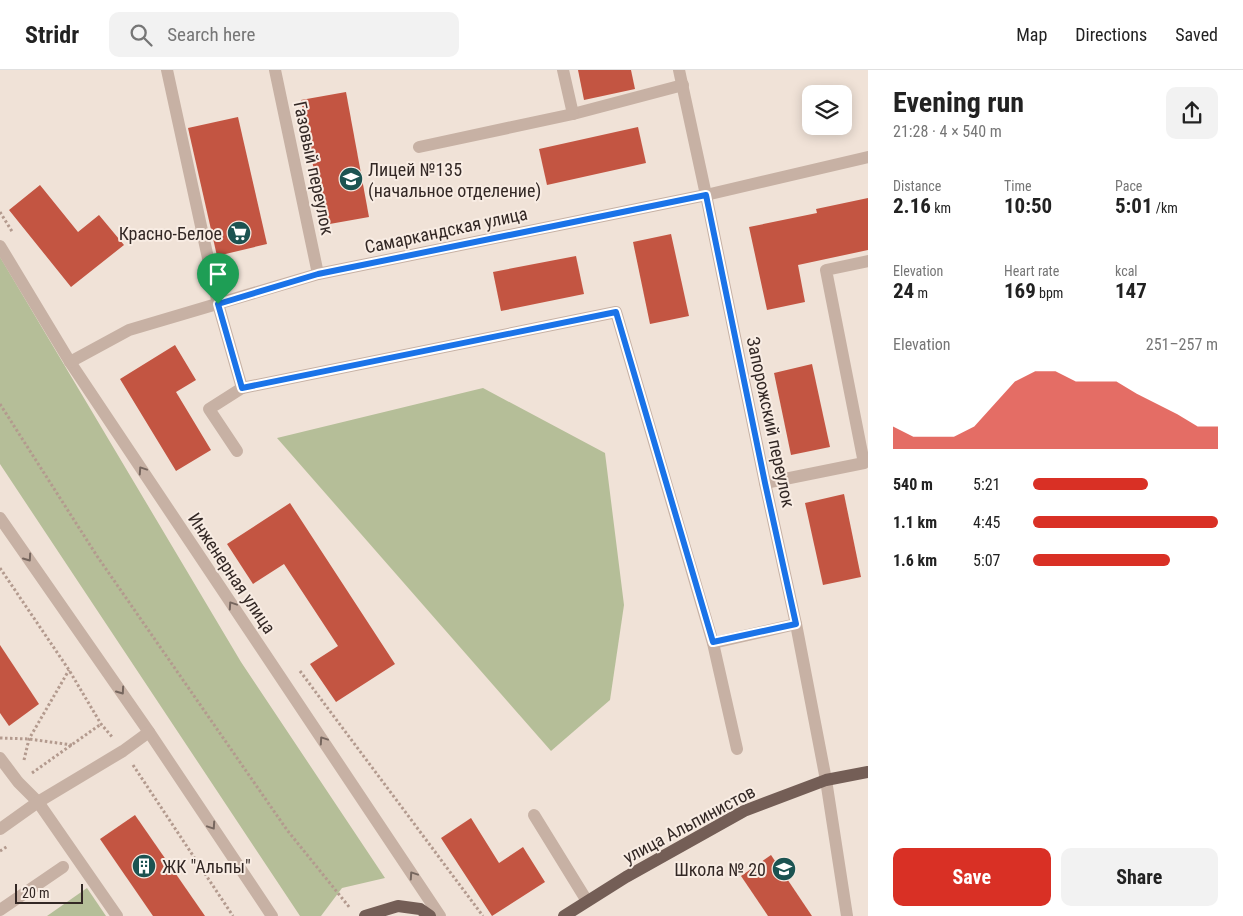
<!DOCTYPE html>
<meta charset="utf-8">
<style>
:root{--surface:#fff;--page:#f2f2f2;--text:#222;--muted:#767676;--line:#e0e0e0;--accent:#d93025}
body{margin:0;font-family:"Roboto Condensed",sans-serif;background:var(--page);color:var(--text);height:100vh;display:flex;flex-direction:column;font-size:19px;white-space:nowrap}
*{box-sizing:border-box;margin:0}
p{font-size:16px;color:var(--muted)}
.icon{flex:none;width:28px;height:28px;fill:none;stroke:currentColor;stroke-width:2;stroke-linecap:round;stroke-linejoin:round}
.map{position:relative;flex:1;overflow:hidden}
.drawer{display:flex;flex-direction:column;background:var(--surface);width:375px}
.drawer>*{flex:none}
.fabs{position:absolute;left:802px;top:15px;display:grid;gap:10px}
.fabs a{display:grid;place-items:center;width:50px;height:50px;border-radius:10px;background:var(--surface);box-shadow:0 2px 12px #0003;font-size:25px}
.scale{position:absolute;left:15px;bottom:12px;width:68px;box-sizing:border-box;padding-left:5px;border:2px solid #332825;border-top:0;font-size:14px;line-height:18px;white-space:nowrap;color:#332825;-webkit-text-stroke:4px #f8ece3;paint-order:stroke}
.pin{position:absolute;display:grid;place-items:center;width:42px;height:42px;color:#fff;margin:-51px -21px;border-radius:50% 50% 50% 0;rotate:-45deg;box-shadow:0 0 5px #0007}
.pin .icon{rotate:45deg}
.round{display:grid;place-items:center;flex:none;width:52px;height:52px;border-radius:10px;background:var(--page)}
.summary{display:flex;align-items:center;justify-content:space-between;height:85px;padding:0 25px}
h1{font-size:28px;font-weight:700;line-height:38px}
.stats{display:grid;grid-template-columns:repeat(3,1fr);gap:8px;height:85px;padding:5px 25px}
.stats div{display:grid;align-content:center}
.stats b{font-size:21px;font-weight:700}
.stats small{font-size:14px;font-weight:400}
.stats p{font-size:14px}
.chart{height:140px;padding:10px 25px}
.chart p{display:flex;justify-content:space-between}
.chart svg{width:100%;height:90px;margin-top:5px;fill:var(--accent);opacity:.7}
.button{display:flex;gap:10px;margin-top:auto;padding:10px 25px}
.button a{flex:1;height:58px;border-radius:10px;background:var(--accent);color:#fff;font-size:20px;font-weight:700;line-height:58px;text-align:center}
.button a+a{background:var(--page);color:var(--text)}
ul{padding:0 25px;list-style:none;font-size:16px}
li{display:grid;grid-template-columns:80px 60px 1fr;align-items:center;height:38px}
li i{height:12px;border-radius:6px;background:var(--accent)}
header{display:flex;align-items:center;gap:30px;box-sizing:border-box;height:70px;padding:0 25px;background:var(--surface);border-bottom:1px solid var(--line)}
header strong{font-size:24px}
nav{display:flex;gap:28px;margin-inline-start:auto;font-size:18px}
.search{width:350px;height:45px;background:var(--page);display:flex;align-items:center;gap:12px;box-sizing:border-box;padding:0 18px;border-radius:10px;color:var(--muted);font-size:19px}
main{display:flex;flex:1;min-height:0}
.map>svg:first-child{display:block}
.green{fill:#b5be98}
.building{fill:#c35542}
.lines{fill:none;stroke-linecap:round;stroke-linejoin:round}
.path{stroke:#b39a8e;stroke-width:3;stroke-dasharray:2.5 2.5;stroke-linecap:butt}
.minor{stroke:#c7b1a4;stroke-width:12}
.major{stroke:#745e56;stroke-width:12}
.oneway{stroke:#76665e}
.route-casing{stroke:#fff;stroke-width:10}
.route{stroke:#1a73e8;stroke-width:6}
.labels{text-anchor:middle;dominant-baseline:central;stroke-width:4;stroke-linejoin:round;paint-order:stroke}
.street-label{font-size:18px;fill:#332825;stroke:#f8ece3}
.poi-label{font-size:18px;fill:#332825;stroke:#f8ece3;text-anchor:start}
</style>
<header>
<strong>Stridr</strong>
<div class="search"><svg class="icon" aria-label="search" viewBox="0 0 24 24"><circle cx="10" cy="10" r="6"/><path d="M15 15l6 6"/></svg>Search here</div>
<nav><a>Map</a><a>Directions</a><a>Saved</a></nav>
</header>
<main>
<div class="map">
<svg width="868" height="846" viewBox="0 0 868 846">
<rect width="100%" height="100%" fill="#f0e2d7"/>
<g class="green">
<path d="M 0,187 L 241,592 L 385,808 L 342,818 L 321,846 L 300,846 L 0,394 Z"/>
<path d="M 483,318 L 605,383 L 624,535 L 610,630 L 551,681 L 277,368 Z"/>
<path d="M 87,818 L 106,846 L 47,846 Z"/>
</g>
<g class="building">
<path d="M 578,0 L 631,0 L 635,19 L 584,30 Z"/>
<path d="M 346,22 L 369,147 L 324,155 L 301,30 Z"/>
<path d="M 238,47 L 267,174 L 217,186 L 188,58 Z"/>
<path d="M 638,57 L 646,93 L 547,115 L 539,79 Z"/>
<path d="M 40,115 L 78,162 L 99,145 L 124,175 L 71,217 L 9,140 Z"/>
<path d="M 868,128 L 868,180 L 798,195 L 805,232 L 767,240 L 749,157 L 817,143 L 816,139 Z"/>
<path d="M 671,164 L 689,246 L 650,254 L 633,172 Z"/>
<path d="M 576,186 L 584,224 L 501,241 L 493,202 Z"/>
<path d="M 175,275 L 196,310 L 176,322 L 211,380 L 176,401 L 120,309 Z"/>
<path d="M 812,294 L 830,377 L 791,385 L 774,303 Z"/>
<path d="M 844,424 L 861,507 L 823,515 L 805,433 Z"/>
<path d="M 290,433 L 395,594 L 336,632 L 310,594 L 338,576 L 284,494 L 253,514 L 227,474 Z"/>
<path d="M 0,575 L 39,634 L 9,656 L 0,643 Z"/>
<path d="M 135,745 L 205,846 L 153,846 L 100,769 Z"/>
<path d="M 471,748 L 499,793 L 523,777 L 545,812 L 492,846 L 441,768 Z"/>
<path d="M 771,785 L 812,846 L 768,846 L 741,806 Z"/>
</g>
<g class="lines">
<g class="path">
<path d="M 0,142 L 13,163"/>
<path d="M 0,334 L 97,486 L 287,760 L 350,838"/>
<path d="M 0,498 L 69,600 L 101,654 L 113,668"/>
<path d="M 300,601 L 483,846"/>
<path d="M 0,668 L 29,669 L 72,675"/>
<path d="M 24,690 L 29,669 L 69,600"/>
<path d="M 133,695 L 233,846"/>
<path d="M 32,703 L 101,654"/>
<path d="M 0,781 L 8,776"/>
</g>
<g class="minor">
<path d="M 167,0 L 218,234 L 242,318 L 616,242 L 713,573 L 737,679"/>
<path d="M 275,0 L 318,204"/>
<path d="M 679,0 L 706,125 L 765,413 L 796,554 L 826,710 L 847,846"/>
<path d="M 573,44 L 683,15"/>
<path d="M 419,77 L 573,44 L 563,0"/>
<path d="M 0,176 L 70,292 L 440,846"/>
<path d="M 70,292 L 129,260 L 318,204 L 706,125 L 868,87"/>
<path d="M 237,381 L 209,339 L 242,318"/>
<path d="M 765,413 L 864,393 L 826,200 L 868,191"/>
<path d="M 0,448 L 149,662 L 272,846"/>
<path d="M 713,573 L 796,554"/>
<path d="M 0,688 L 18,712 L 38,732 L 117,846"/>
<path d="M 534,745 L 587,831"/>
<path d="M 0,759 L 38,732 L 123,681 L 149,662"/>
<path d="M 0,840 L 63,797"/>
</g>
<g class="major">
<path d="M 365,846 L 398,836 L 420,839 L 430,846"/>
<path d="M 564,846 L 626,807 L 744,741 L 826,710 L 868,702"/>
</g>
</g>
<defs><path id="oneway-chevron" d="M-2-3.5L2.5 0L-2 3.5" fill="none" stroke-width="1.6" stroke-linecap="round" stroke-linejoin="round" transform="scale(1.25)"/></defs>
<g class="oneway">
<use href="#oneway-chevron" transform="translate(142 400) rotate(-124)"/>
<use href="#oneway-chevron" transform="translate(28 488) rotate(55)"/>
<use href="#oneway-chevron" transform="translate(232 535) rotate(-124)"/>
<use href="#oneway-chevron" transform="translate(121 621) rotate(55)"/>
<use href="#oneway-chevron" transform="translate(323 670) rotate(-124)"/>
<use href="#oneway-chevron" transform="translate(212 756) rotate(56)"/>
<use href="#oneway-chevron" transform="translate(413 805) rotate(-124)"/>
</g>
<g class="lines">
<g class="route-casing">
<path id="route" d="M 706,125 L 765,413 L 796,554 L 713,572 L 616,242 L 242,318 L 218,234 L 318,204 Z"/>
</g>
<use href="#route" class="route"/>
</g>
<defs>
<g id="school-disc" transform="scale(1.25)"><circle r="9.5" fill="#1c5351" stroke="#f8ece3"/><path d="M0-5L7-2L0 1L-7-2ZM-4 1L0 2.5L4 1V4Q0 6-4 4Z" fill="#fff"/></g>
<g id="supermarket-disc" transform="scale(1.25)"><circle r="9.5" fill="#1c5351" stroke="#f8ece3"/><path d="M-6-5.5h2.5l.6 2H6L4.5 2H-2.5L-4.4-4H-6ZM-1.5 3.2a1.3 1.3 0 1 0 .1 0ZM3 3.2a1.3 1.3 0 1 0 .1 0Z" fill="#fff"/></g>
<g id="building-disc" transform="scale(1.25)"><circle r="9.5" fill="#1c5351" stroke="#f8ece3"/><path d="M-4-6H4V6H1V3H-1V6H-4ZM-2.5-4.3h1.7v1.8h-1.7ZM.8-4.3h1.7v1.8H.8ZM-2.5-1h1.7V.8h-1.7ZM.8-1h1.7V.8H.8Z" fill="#fff"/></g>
</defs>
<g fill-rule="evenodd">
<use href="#school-disc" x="351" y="109"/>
<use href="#supermarket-disc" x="239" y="163"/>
<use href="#building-disc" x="144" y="796"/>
<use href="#school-disc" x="784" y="799"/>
</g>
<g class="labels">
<g class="street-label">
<text transform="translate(314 98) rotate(78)">Газовый переулок</text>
<text transform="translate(446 160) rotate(-12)">Самаркандская улица</text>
<text transform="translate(771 352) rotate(78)">Запорожский переулок</text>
<text transform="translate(232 503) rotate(56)">Инженерная улица</text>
<text transform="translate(689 754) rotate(-28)">улица Альпинистов</text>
</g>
<g class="poi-label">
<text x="368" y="99">Лицей №135<tspan x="368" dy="21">(начальное отделение)</tspan></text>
<text x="222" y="163" text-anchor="end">Красно-Белое</text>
<text x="162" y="796">ЖК "Альпы"</text>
<text x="766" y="799" text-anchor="end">Школа № 20</text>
</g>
</g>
</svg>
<div class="fabs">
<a><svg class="icon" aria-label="layers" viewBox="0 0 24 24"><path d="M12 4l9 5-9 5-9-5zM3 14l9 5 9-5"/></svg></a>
</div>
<div class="scale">20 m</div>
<div class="pin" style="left:218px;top:234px;background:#1e9e55"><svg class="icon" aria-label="arrive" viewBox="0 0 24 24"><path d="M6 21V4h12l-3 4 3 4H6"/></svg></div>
</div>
<section class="drawer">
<div class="summary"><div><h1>Evening run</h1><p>21:28 · 4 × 540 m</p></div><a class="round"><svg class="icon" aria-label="share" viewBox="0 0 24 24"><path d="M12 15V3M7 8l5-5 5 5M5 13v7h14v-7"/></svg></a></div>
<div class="stats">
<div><p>Distance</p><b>2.16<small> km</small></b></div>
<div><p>Time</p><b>10:50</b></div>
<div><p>Pace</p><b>5:01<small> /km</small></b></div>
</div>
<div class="stats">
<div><p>Elevation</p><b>24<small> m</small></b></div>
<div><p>Heart rate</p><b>169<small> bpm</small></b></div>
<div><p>kcal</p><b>147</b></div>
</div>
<div class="chart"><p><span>Elevation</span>251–257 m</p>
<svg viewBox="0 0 160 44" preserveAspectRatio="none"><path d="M0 44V33L10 38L20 38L30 38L40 33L50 22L60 11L70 6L80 6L90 11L100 11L110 11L120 17L130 22L140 27L150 33L160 33V44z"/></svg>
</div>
<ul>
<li><b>540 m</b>5:21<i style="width:62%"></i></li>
<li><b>1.1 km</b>4:45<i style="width:100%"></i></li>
<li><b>1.6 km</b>5:07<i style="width:74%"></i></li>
</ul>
<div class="button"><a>Save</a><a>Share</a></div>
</section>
</main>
